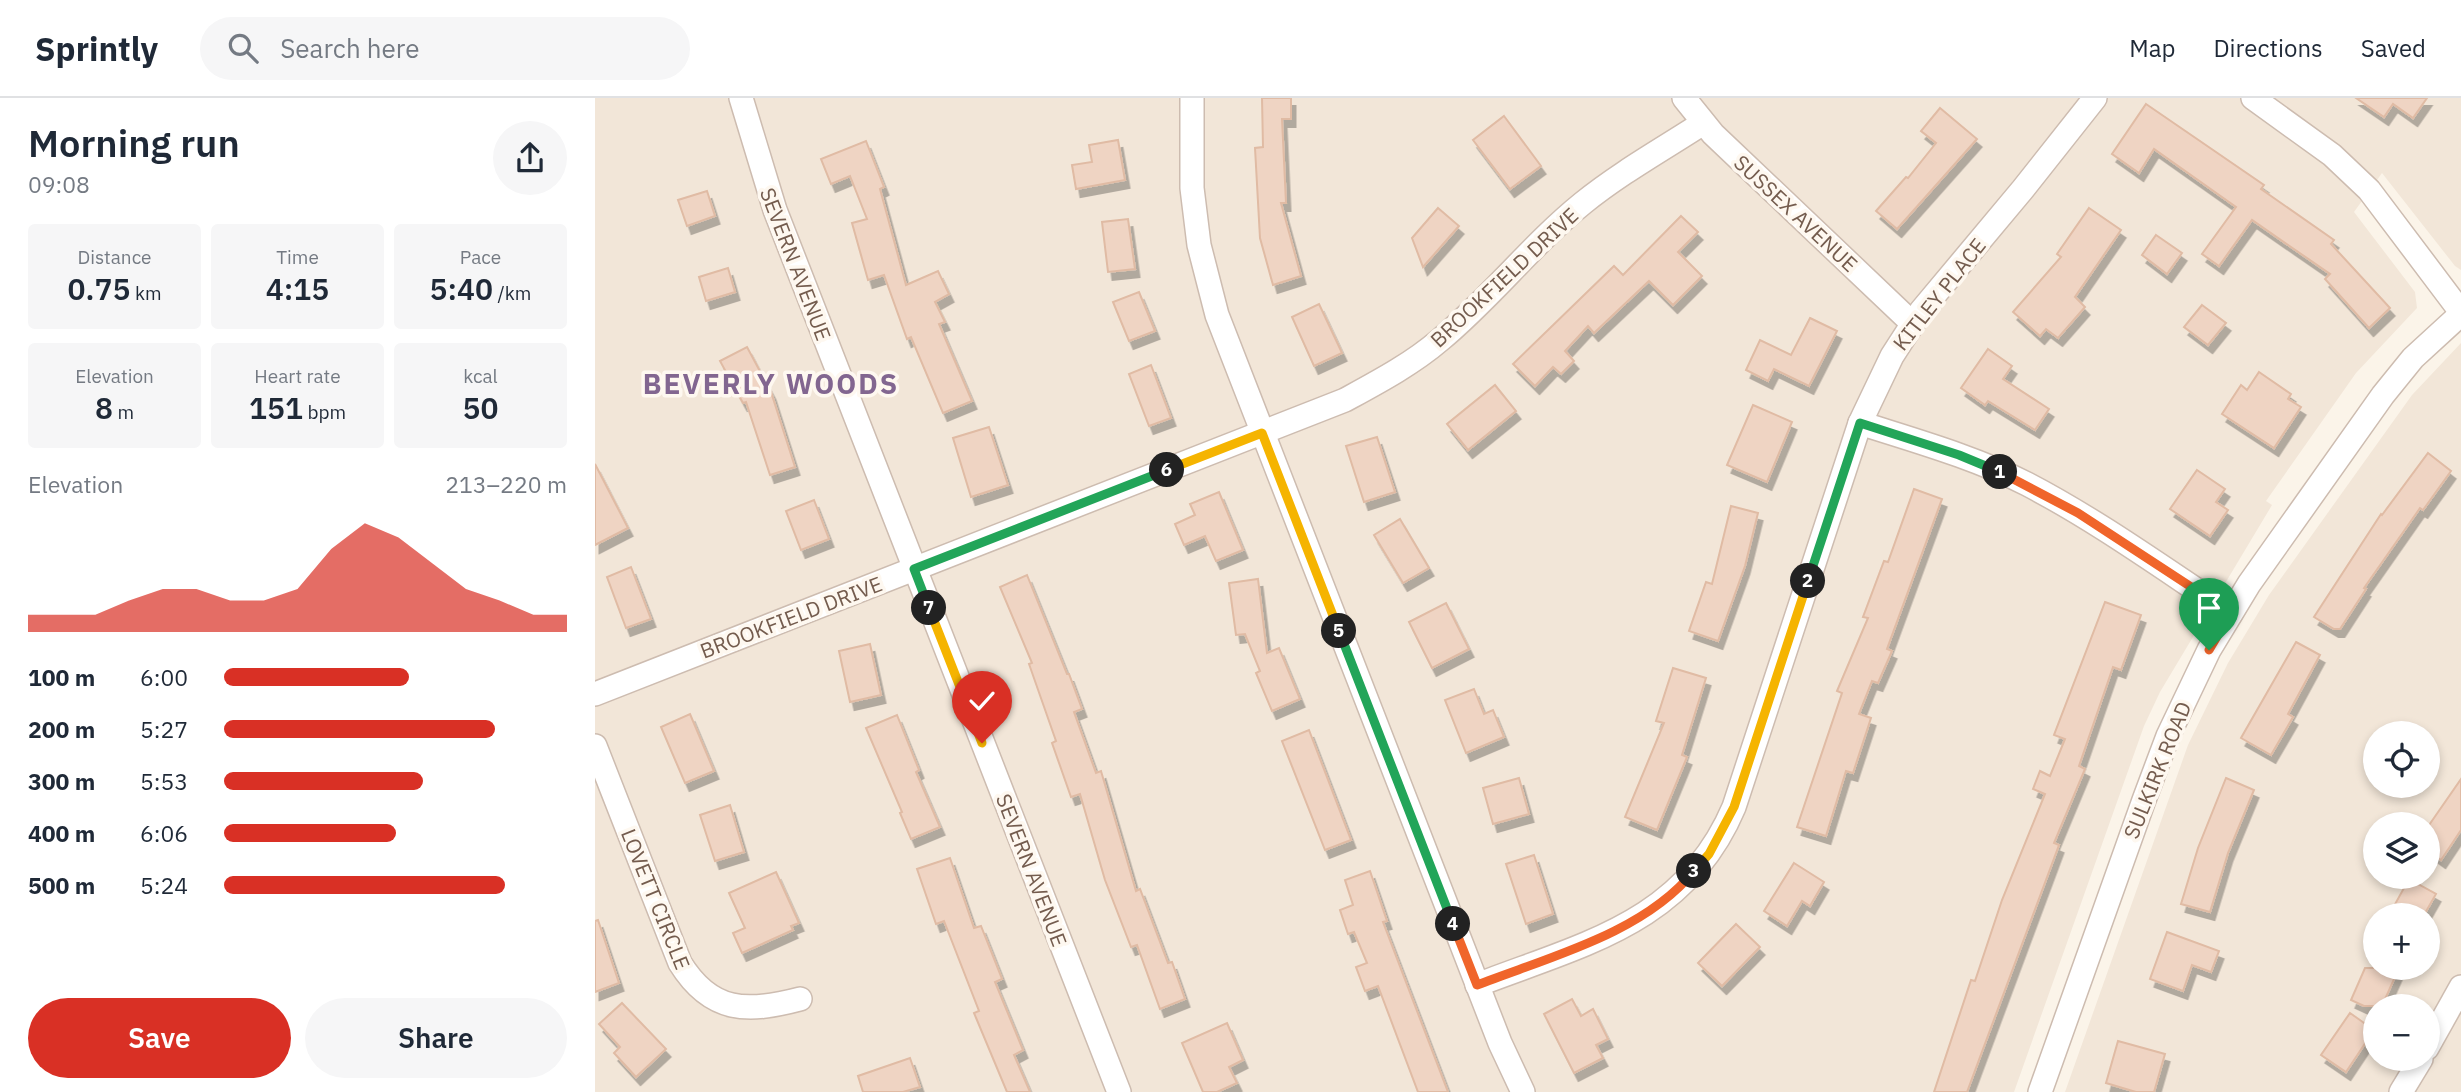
<!DOCTYPE html>
<meta charset="utf-8">
<style>
:root{--surface:#fff;--page:#f6f6f7;--text:#1f2937;--muted:#747a83;--line:#e0e1e3;--accent:#d93025}
body{margin:0;font-family:"IBM Plex Sans",sans-serif;background:var(--page);color:var(--text);height:100vh;display:flex;flex-direction:column;font-size:26px;white-space:nowrap}
*{box-sizing:border-box;margin:0}
p{font-size:23px;color:var(--muted)}
.icon{flex:none;width:38px;height:38px;fill:none;stroke:currentColor;stroke-width:2;stroke-linecap:round;stroke-linejoin:round}
.map{position:relative;flex:1;overflow:hidden}
.panel{display:flex;flex-direction:column;background:var(--surface);width:595px}
.panel>*{flex:none}
.buttons{position:absolute;left:1768px;top:623px;display:grid;gap:14px}
.buttons a{display:grid;place-items:center;width:77px;height:77px;border-radius:50%;background:var(--surface);box-shadow:0 4px 10px #0003;font-size:35px}
.pin{position:absolute;display:grid;place-items:center;width:60px;height:60px;color:#fff;margin:-72px -30px;border-radius:50% 50% 50% 0;rotate:-45deg;box-shadow:0 0 7px #0007}
.pin .icon{rotate:45deg}
.km{position:absolute;width:35px;height:35px;margin:-18px;border-radius:50%;background:#222;color:#fff;font-size:19px;line-height:35px;text-align:center}
.round{display:grid;place-items:center;flex:none;width:74px;height:74px;border-radius:37px;background:var(--page)}
.summary{display:flex;align-items:center;justify-content:space-between;height:119px;padding:0 28px}
h1{font-size:38px;font-weight:600;line-height:52px}
.metrics{display:grid;grid-template-columns:repeat(3,1fr);gap:10px;height:119px;padding:7px 28px}
.metrics div{display:grid;align-content:center;border-radius:7px;background:var(--page);text-align:center}
.metrics b{font-size:30px;font-weight:600}
.metrics small{font-size:19px;font-weight:400}
.metrics p{font-size:19px}
.chart{height:196px;padding:14px 28px}
.chart p{display:flex;justify-content:space-between}
.chart svg{width:100%;height:126px;margin-top:7px;fill:var(--accent);opacity:.7}
.action{display:flex;gap:14px;margin-top:auto;padding:14px 28px}
.action a{flex:1;height:80px;border-radius:42px;background:var(--accent);color:#fff;font-size:28px;font-weight:600;line-height:80px;text-align:center}
.action a+a{background:var(--page);color:var(--text)}
ul{padding:0 28px;list-style:none;font-size:23px}
li{display:grid;grid-template-columns:112px 84px 1fr;align-items:center;height:52px}
li i{height:18px;border-radius:9px;background:var(--accent)}
header{display:flex;align-items:center;gap:42px;box-sizing:border-box;height:98px;padding:0 35px;background:var(--surface);border-bottom:2px solid var(--line)}
header strong{font-size:33px}
nav{display:flex;gap:38px;margin-inline-start:auto;font-size:24px}
.search{width:490px;height:63px;background:var(--page);display:flex;align-items:center;gap:18px;box-sizing:border-box;padding:0 24px;border-radius:38px;color:var(--muted);font-size:26px}
main{display:flex;flex:1;min-height:0}
.map>svg:first-child{display:block}
.residential{fill:#f2e6d8;fill-rule:evenodd}
.building{fill:#efd4c3;stroke:#e0bba4;stroke-width:2;filter:url(#shadow)}
.lines{fill:none;stroke-linecap:round;stroke-linejoin:round}
.minor-casing{stroke:#cdbcb0;stroke-width:26}
.minor{stroke:#fff;stroke-width:23}
.split-1-casing{stroke:#fff;stroke-width:14}
.split-2-casing{stroke:#fff;stroke-width:14}
.split-3-casing{stroke:#fff;stroke-width:14}
.split-4-casing{stroke:#fff;stroke-width:14}
.split-5-casing{stroke:#fff;stroke-width:14}
.split-6-casing{stroke:#fff;stroke-width:14}
.split-7-casing{stroke:#fff;stroke-width:14}
.split-8-casing{stroke:#fff;stroke-width:14}
.split-1{stroke:#f0652b;stroke-width:9}
.split-2{stroke:#22a559;stroke-width:9}
.split-3{stroke:#f5b400;stroke-width:9}
.split-4{stroke:#f0652b;stroke-width:9}
.split-5{stroke:#22a559;stroke-width:9}
.split-6{stroke:#f5b400;stroke-width:9}
.split-7{stroke:#22a559;stroke-width:9}
.split-8{stroke:#f5b400;stroke-width:9}
.labels{text-anchor:middle;dominant-baseline:central;stroke-width:7;stroke-linejoin:round;paint-order:stroke}
.street-label{font-size:21px;fill:#745c4e;stroke:#fef8f0}
.district-label{font-size:28px;font-weight:bold;letter-spacing:2px;fill:#826690;stroke:#fef8f0}
</style>
<header>
<strong>Sprintly</strong>
<div class="search"><svg class="icon" aria-label="search" viewBox="0 0 24 24"><circle cx="10" cy="10" r="6"/><path d="M15 15l6 6"/></svg>Search here</div>
<nav><a>Map</a><a>Directions</a><a>Saved</a></nav>
</header>
<main>
<section class="panel">
<div class="summary"><div><h1>Morning run</h1><p>09:08</p></div><a class="round"><svg class="icon" aria-label="share" viewBox="0 0 24 24"><path d="M12 15V3M7 8l5-5 5 5M5 13v7h14v-7"/></svg></a></div>
<div class="metrics">
<div><p>Distance</p><b>0.75<small> km</small></b></div>
<div><p>Time</p><b>4:15</b></div>
<div><p>Pace</p><b>5:40<small> /km</small></b></div>
</div>
<div class="metrics">
<div><p>Elevation</p><b>8<small> m</small></b></div>
<div><p>Heart rate</p><b>151<small> bpm</small></b></div>
<div><p>kcal</p><b>50</b></div>
</div>
<div class="chart"><p><span>Elevation</span>213–220 m</p>
<svg viewBox="0 0 160 44" preserveAspectRatio="none"><path d="M0 44V38L10 38L20 38L30 33L40 29L50 29L60 33L70 33L80 29L90 15L100 6L110 11L120 20L130 29L140 33L150 38L160 38V44z"/></svg>
</div>
<ul>
<li><b>100 m</b>6:00<i style="width:54%"></i></li>
<li><b>200 m</b>5:27<i style="width:79%"></i></li>
<li><b>300 m</b>5:53<i style="width:58%"></i></li>
<li><b>400 m</b>6:06<i style="width:50%"></i></li>
<li><b>500 m</b>5:24<i style="width:82%"></i></li>
</ul>
<div class="action"><a>Save</a><a>Share</a></div>
</section>
<div class="map">
<svg width="1866" height="994" viewBox="0 0 1866 994">
<defs>
<filter id="shadow"><feDropShadow dx="4.5" dy="8" stdDeviation="0" flood-color="#0004"/></filter>
</defs>
<rect width="100%" height="100%" fill="#fbf4e9"/>
<g class="residential">
<path d="M 0,0 L 1866,0 L 1866,172 L 1860,168 L 1787,75 L 1759,114 L 1820,194 L 1822,210 L 1761,275 L 1671,403 L 1677,407 L 1565,594 L 1549,628 L 1419,994 L 0,994 Z"/>
<path d="M 1866,245 L 1866,994 L 1470,994 L 1593,647 L 1633,565 L 1674,497 L 1817,297 ZM 1780,635 L 1832,635 L 1832,688 L 1780,688 ZM 1780,726 L 1832,726 L 1832,779 L 1780,779 ZM 1780,817 L 1832,817 L 1832,870 L 1780,870 ZM 1780,908 L 1832,908 L 1832,961 L 1780,961 Z"/>
</g>
<g class="building">
<path d="M 667,0 L 696,0 L 696,21 L 687,21 L 691,105 L 686,105 L 706,178 L 678,187 L 665,140 L 660,50 L 668,49 Z"/>
<path d="M 1761,0 L 1832,0 L 1818,20 L 1798,6 L 1789,19 Z"/>
<path d="M 1551,6 L 1669,87 L 1666,91 L 1739,142 L 1736,146 L 1795,210 L 1774,230 L 1730,181 L 1735,176 L 1657,122 L 1624,168 L 1607,156 L 1641,109 L 1559,51 L 1544,75 L 1517,56 Z"/>
<path d="M 1345,10 L 1382,41 L 1302,131 L 1281,113 L 1311,79 L 1313,80 L 1341,45 L 1326,33 Z"/>
<path d="M 909,18 L 946,68 L 915,91 L 878,42 Z"/>
<path d="M 523,42 L 530,82 L 481,91 L 477,67 L 497,64 L 494,47 Z"/>
<path d="M 271,43 L 289,89 L 285,91 L 311,187 L 343,173 L 354,196 L 340,204 L 350,224 L 344,226 L 377,303 L 348,315 L 316,239 L 312,241 L 289,177 L 273,182 L 257,125 L 272,121 L 255,78 L 236,86 L 226,61 Z"/>
<path d="M 112,93 L 120,118 L 92,128 L 83,102 Z"/>
<path d="M 843,110 L 864,128 L 828,169 L 817,140 Z"/>
<path d="M 1494,110 L 1526,132 L 1480,199 L 1490,209 L 1463,240 L 1451,231 L 1445,238 L 1418,214 L 1466,159 L 1462,156 Z"/>
<path d="M 1086,118 L 1103,134 L 1083,154 L 1107,178 L 1078,207 L 1054,183 L 999,235 L 993,228 L 970,253 L 979,263 L 966,276 L 958,269 L 940,288 L 918,266 L 1019,168 L 1028,177 Z"/>
<path d="M 533,121 L 540,171 L 513,174 L 507,124 Z"/>
<path d="M 1561,137 L 1587,155 L 1572,176 L 1547,157 Z"/>
<path d="M 133,170 L 140,194 L 111,203 L 104,179 Z"/>
<path d="M 544,194 L 560,233 L 534,243 L 518,204 Z"/>
<path d="M 724,206 L 747,255 L 719,268 L 697,219 Z"/>
<path d="M 1607,207 L 1631,225 L 1613,247 L 1589,229 Z"/>
<path d="M 1215,220 L 1242,233 L 1214,288 L 1179,271 L 1173,283 L 1151,272 L 1165,242 L 1196,257 Z"/>
<path d="M 152,249 L 176,294 L 200,369 L 175,377 L 151,304 L 148,305 L 125,263 Z"/>
<path d="M 1393,251 L 1417,268 L 1408,281 L 1454,311 L 1440,332 L 1393,303 L 1390,307 L 1366,290 Z"/>
<path d="M 556,267 L 576,320 L 554,328 L 534,276 Z"/>
<path d="M 1664,274 L 1696,296 L 1693,301 L 1706,309 L 1679,350 L 1627,316 L 1646,287 L 1652,292 Z"/>
<path d="M 900,287 L 921,313 L 873,352 L 852,326 Z"/>
<path d="M 1158,307 L 1197,324 L 1172,384 L 1132,367 Z"/>
<path d="M 394,329 L 413,387 L 376,399 L 358,340 Z"/>
<path d="M 782,339 L 800,394 L 769,404 L 751,348 Z"/>
<path d="M 1833,355 L 1856,373 L 1828,412 L 1825,410 L 1769,490 L 1771,491 L 1745,531 L 1739,531 L 1719,519 L 1786,416 L 1787,417 Z"/>
<path d="M 0,366 L 33,430 L 0,447 Z"/>
<path d="M 1602,372 L 1630,391 L 1621,404 L 1633,412 L 1615,438 L 1575,411 Z"/>
<path d="M 1319,391 L 1347,401 L 1292,551 L 1297,553 L 1283,585 L 1277,583 L 1264,616 L 1276,620 L 1258,675 L 1251,673 L 1231,738 L 1202,729 L 1247,595 L 1242,593 L 1273,520 L 1268,519 L 1289,463 L 1293,464 Z"/>
<path d="M 624,394 L 648,452 L 621,463 L 610,438 L 589,447 L 580,426 L 600,417 L 595,406 Z"/>
<path d="M 219,402 L 234,441 L 206,452 L 191,413 Z"/>
<path d="M 1136,408 L 1163,415 L 1150,468 L 1123,543 L 1094,533 L 1111,484 L 1117,486 Z"/>
<path d="M 805,421 L 834,470 L 808,485 L 779,437 Z"/>
<path d="M 36,469 L 56,521 L 31,530 L 12,479 Z"/>
<path d="M 432,477 L 472,576 L 474,576 L 487,611 L 479,614 L 501,675 L 506,673 L 541,793 L 545,791 L 573,865 L 577,864 L 590,901 L 565,911 L 542,847 L 536,849 L 510,782 L 485,696 L 476,699 L 457,645 L 461,643 L 434,566 L 437,565 L 405,489 Z"/>
<path d="M 663,481 L 672,555 L 684,550 L 705,601 L 677,613 L 661,575 L 665,573 L 650,536 L 641,537 L 634,485 Z"/>
<path d="M 1510,504 L 1546,517 L 1526,572 L 1518,569 L 1484,668 L 1490,671 L 1459,745 L 1464,747 L 1372,994 L 1339,994 L 1376,882 L 1380,883 L 1407,802 L 1450,696 L 1438,691 L 1445,673 L 1455,678 L 1470,641 L 1459,637 Z"/>
<path d="M 851,505 L 874,551 L 837,570 L 814,524 Z"/>
<path d="M 1701,544 L 1725,557 L 1693,616 L 1698,619 L 1676,657 L 1646,640 Z"/>
<path d="M 275,546 L 286,597 L 255,604 L 244,553 Z"/>
<path d="M 1078,570 L 1111,580 L 1087,657 L 1092,659 L 1062,732 L 1030,719 L 1069,625 L 1061,623 Z"/>
<path d="M 879,591 L 889,616 L 898,612 L 909,639 L 871,655 L 850,602 Z"/>
<path d="M 95,616 L 119,673 L 90,685 L 66,629 Z"/>
<path d="M 302,617 L 324,672 L 321,674 L 345,729 L 316,741 L 305,715 L 307,714 L 271,630 Z"/>
<path d="M 714,632 L 756,742 L 730,752 L 687,643 Z"/>
<path d="M 924,680 L 934,716 L 898,726 L 888,690 Z"/>
<path d="M 1631,680 L 1659,692 L 1633,755 L 1615,814 L 1586,806 L 1603,750 Z"/>
<path d="M 1866,681 L 1866,732 L 1846,762 L 1832,752 L 1832,730 Z"/>
<path d="M 135,707 L 149,754 L 120,763 L 105,717 Z"/>
<path d="M 939,757 L 958,816 L 931,826 L 911,766 Z"/>
<path d="M 355,760 L 379,830 L 386,828 L 407,881 L 400,884 L 428,952 L 419,957 L 435,994 L 412,994 L 379,915 L 384,913 L 349,823 L 341,826 L 322,771 Z"/>
<path d="M 1199,765 L 1229,784 L 1215,808 L 1207,803 L 1192,828 L 1169,813 Z"/>
<path d="M 775,773 L 792,823 L 788,824 L 853,994 L 823,994 L 783,888 L 770,893 L 761,869 L 772,865 L 759,834 L 753,836 L 745,812 L 758,807 L 750,782 Z"/>
<path d="M 181,774 L 204,825 L 196,828 L 198,832 L 147,855 L 138,835 L 150,830 L 134,795 Z"/>
<path d="M 1814,781 L 1841,796 L 1829,817 L 1794,817 Z"/>
<path d="M 3,822 L 24,885 L 0,894 L 0,823 Z"/>
<path d="M 1141,826 L 1165,849 L 1127,888 L 1103,865 Z"/>
<path d="M 1572,834 L 1624,853 L 1616,874 L 1597,867 L 1588,893 L 1555,881 Z"/>
<path d="M 1770,870 L 1804,870 L 1787,908 L 1769,908 L 1756,902 Z"/>
<path d="M 977,901 L 986,918 L 998,911 L 1013,941 L 1001,947 L 1008,960 L 979,975 L 949,916 Z"/>
<path d="M 27,905 L 71,951 L 41,979 L 19,955 L 25,949 L 4,926 Z"/>
<path d="M 1755,915 L 1779,932 L 1751,974 L 1726,957 Z"/>
<path d="M 632,925 L 648,962 L 634,969 L 642,985 L 622,994 L 608,994 L 587,945 Z"/>
<path d="M 1523,943 L 1570,956 L 1559,994 L 1541,994 L 1511,985 Z"/>
<path d="M 315,960 L 325,989 L 308,994 L 268,994 L 263,978 Z"/>
</g>
<g class="lines">
<g class="minor-casing">
<g id="minor">
<path d="M 146,0 L 180,112 L 524,994"/>
<path d="M 597,0 L 597,90 L 604,147 L 622,217 L 905,945 L 928,994"/>
<path d="M 1089,0 L 1118,36 L 1317,225"/>
<path d="M 1658,0 L 1737,57 L 1774,92 L 1866,214"/>
<path d="M 1265,325 C 1321,343 1379,359 1432,386 C 1503,423 1569,471 1636,515"/>
<path d="M 0,596 L 750,302 C 783,284 817,266 845,242 C 896,200 936,147 988,105 C 1025,75 1068,51 1108,25"/>
<path d="M 0,648 L 85,865 C 116,915 152,915 205,901"/>
<path d="M 882,887 C 988,846 1090,825 1139,709 L 1265,325 L 1297,258 L 1326,213 L 1428,91 L 1500,0"/>
<path d="M 1832,950 L 1866,889"/>
<path d="M 1445,994 L 1549,702 L 1573,638 L 1614,552 L 1654,486 L 1788,297 L 1818,260 L 1866,216"/>
<path d="M 1806,994 L 1826,961"/>
</g>
</g>
<use href="#minor" class="minor"/>
</g>
<g class="lines">
<g class="split-1-casing">
<path id="split-1" d="M 1405,374 L 1483,415 L 1636,515 L 1614,552"/>
</g>
<g class="split-2-casing">
<path id="split-2" d="M 1213,483 L 1265,325 L 1364,357 L 1405,374"/>
</g>
<g class="split-3-casing">
<path id="split-3" d="M 1099,773 L 1114,756 L 1139,709 L 1213,483"/>
</g>
<g class="split-4-casing">
<path id="split-4" d="M 858,826 L 882,887 C 954,859 1049,835 1099,773"/>
</g>
<g class="split-5-casing">
<path id="split-5" d="M 744,533 L 858,826"/>
</g>
<g class="split-6-casing">
<path id="split-6" d="M 572,372 L 667,335 L 744,533"/>
</g>
<g class="split-7-casing">
<path id="split-7" d="M 334,510 L 319,471 L 572,372"/>
</g>
<g class="split-8-casing">
<path id="split-8" d="M 334,510 L 387,645"/>
</g>
<use href="#split-1" class="split-1"/>
<use href="#split-2" class="split-2"/>
<use href="#split-3" class="split-3"/>
<use href="#split-4" class="split-4"/>
<use href="#split-5" class="split-5"/>
<use href="#split-6" class="split-6"/>
<use href="#split-7" class="split-7"/>
<use href="#split-8" class="split-8"/>
</g>
<g class="labels">
<g class="street-label">
<text transform="translate(1201 115) rotate(43)">SUSSEX AVENUE</text>
<text transform="translate(201 166) rotate(69)">SEVERN AVENUE</text>
<text transform="translate(909 179) rotate(-43)">BROOKFIELD DRIVE</text>
<text transform="translate(1344 196) rotate(-52)">KITLEY PLACE</text>
<text transform="translate(196 519) rotate(-21)">BROOKFIELD DRIVE</text>
<text transform="translate(1562 672) rotate(-68)">SULKIRK ROAD</text>
<text transform="translate(437 772) rotate(69)">SEVERN AVENUE</text>
<text transform="translate(61 801) rotate(68)">LOVETT CIRCLE</text>
</g>
<g class="district-label">
<text x="176" y="285">BEVERLY WOODS</text>
</g>
</g>
</svg>
<div class="buttons">
<a><svg class="icon" aria-label="locate" viewBox="0 0 24 24"><circle cx="12" cy="12" r="6"/><path d="M12 2v4M12 18v4M2 12h4M18 12h4"/></svg></a>
<a><svg class="icon" aria-label="layers" viewBox="0 0 24 24"><path d="M12 4l9 5-9 5-9-5zM3 14l9 5 9-5"/></svg></a>
<a>+</a>
<a>−</a>
</div>
<div class="pin" style="left:1614px;top:552px;background:#1e9e55"><svg class="icon" aria-label="arrive" viewBox="0 0 24 24"><path d="M6 21V4h12l-3 4 3 4H6"/></svg></div>
<div class="pin" style="left:387px;top:645px;background:#d93025"><svg class="icon" aria-label="check" viewBox="0 0 24 24"><path d="M5 12l5 5 9-10"/></svg></div>
<b class="km" style="left:1405px;top:374px">1</b>
<b class="km" style="left:1213px;top:483px">2</b>
<b class="km" style="left:1099px;top:773px">3</b>
<b class="km" style="left:858px;top:826px">4</b>
<b class="km" style="left:744px;top:533px">5</b>
<b class="km" style="left:572px;top:372px">6</b>
<b class="km" style="left:334px;top:510px">7</b>
</div>
</main>
